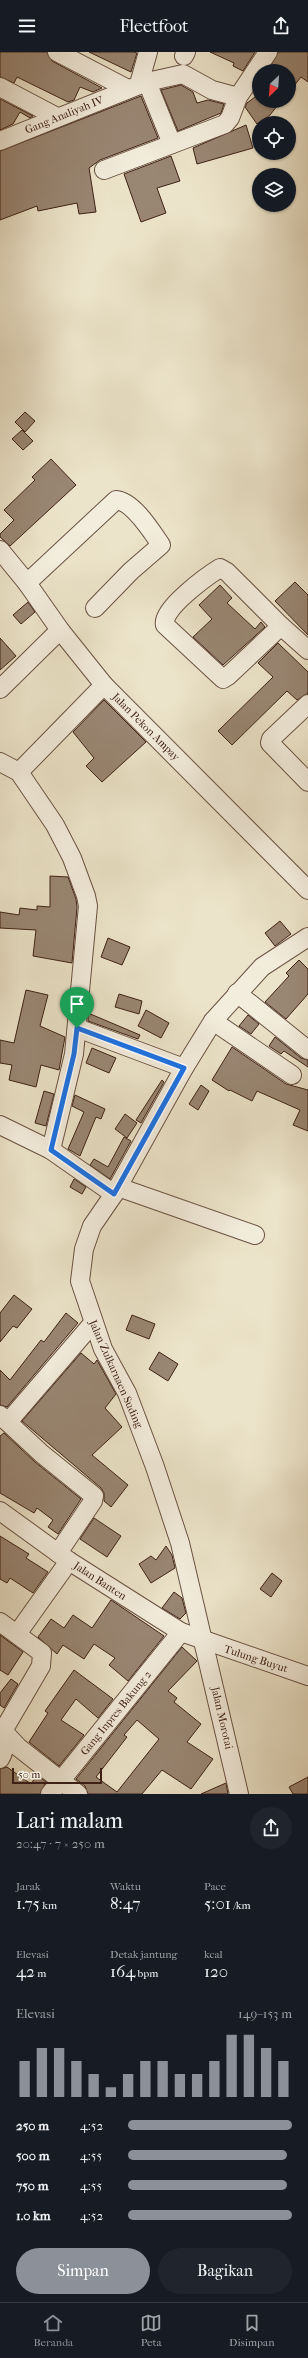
<!DOCTYPE html>
<html lang="id">
<meta charset="utf-8">
<style>
:root{--surface:#171b24;--page:#20242c;--text:#f1f3f6;--muted:#9ea1a6;--line:#363941;--accent:#8c9099}
body{margin:0;font-family:"IM FELL French Canon",serif;background:var(--page);color:var(--text);height:100vh;display:flex;flex-direction:column;font-size:15px;white-space:nowrap}
*{box-sizing:border-box;margin:0}
p{font-size:13px;color:var(--muted)}
.icon{flex:none;width:22px;height:22px;fill:none;stroke:currentColor;stroke-width:2;stroke-linecap:round;stroke-linejoin:round}
.map{position:relative;height:1742px;overflow:hidden}
.drawer{display:flex;flex-direction:column;background:var(--surface);flex:1}
.drawer>*{flex:none}
.needle{width:26px;rotate:205deg}
.buttons{position:absolute;left:252px;top:12px;display:grid;gap:8px}
.buttons a{display:grid;place-items:center;width:44px;height:44px;border-radius:50%;background:var(--surface);box-shadow:0 1px 3px #0004;font-size:20px}
.scale{position:absolute;left:12px;bottom:10px;width:90px;box-sizing:border-box;padding-left:4px;border:2px solid #3f2115;border-top:0;font-size:11px;line-height:14px;white-space:nowrap;color:#3f2115;-webkit-text-stroke:3px #f3eddd;paint-order:stroke}
.pin{position:absolute;display:grid;place-items:center;width:34px;height:34px;color:#fff;margin:-41px -17px;border-radius:50% 50% 50% 0;rotate:-45deg;box-shadow:0 0 4px #0007}
.pin .icon{rotate:45deg}
.round{display:grid;place-items:center;flex:none;width:42px;height:42px;border-radius:21px;background:var(--page)}
.head{display:flex;align-items:center;justify-content:space-between;height:68px;padding:0 16px}
h1{font-size:22px;font-weight:600;line-height:30px}
.metrics{display:grid;grid-template-columns:repeat(3,1fr);gap:6px;height:68px;padding:4px 16px}
.metrics div{display:grid;align-content:center}
.metrics b{font-size:17px;font-weight:600}
.metrics small{font-size:11px;font-weight:400}
.metrics p{font-size:11px}
.chart{height:112px;padding:8px 16px}
.chart p{display:flex;justify-content:space-between}
.chart svg{width:100%;height:72px;margin-top:4px;stroke:var(--accent);stroke-width:6}
.primary-button{display:flex;gap:8px;margin-top:auto;padding:8px 16px}
.primary-button a{flex:1;height:46px;border-radius:24px;background:var(--accent);color:#fff;font-size:16px;font-weight:600;line-height:46px;text-align:center}
.primary-button a+a{background:var(--page);color:var(--text)}
ul{padding:0 16px;list-style:none;font-size:13px}
li{display:grid;grid-template-columns:64px 48px 1fr;align-items:center;height:30px}
li i{height:10px;border-radius:5px;background:var(--accent)}
header{display:flex;justify-content:space-between;align-items:center;height:52px;padding:0 16px;background:var(--surface);font-size:18px;font-weight:600}
.tabs{display:flex;justify-content:space-around;align-items:center;height:56px;border-top:1px solid var(--line);background:var(--surface);font-size:11px;color:var(--muted)}
.tabs a{display:grid;justify-items:center;gap:2px}
.tabs .on{color:var(--accent)}
.map>svg:first-child{display:block}
.building{fill:#998673;stroke:#3f2115;fill-rule:evenodd}
.lines{fill:none;stroke-linecap:round;stroke-linejoin:round}
.minor-casing{stroke:#6a5242;stroke-width:20}
.minor{stroke:#f3eddd;stroke-width:18}
.route-casing{stroke:#fff;stroke-width:8}
.route{stroke:#1a73e8;stroke-width:5}
.labels{text-anchor:middle;dominant-baseline:central;stroke-width:4;stroke-linejoin:round;paint-order:stroke}
.street-label{font-size:11px;fill:#3f2115;stroke:#f3eddd}
</style>
<header><svg class="icon" aria-label="menu" viewBox="0 0 24 24"><path d="M4 6h16M4 12h16M4 18h16"/></svg>Fleetfoot<svg class="icon" aria-label="share" viewBox="0 0 24 24"><path d="M12 15V3M7 8l5-5 5 5M5 13v7h14v-7"/></svg></header>
<div class="map">
<svg width="308" height="1742" viewBox="0 0 308 1742">
<rect width="100%" height="100%" fill="#ece4ca"/>
<filter id="stains"><feTurbulence type="fractalNoise" baseFrequency=".005" numOctaves="4"/><feColorMatrix values="0 0 0 0 .2 0 0 0 0 .09 0 0 0 0 .02 0 0 0 .5 -.17"/></filter>
<radialGradient id="worn" r=".72"><stop offset=".6" stop-color="#630" stop-opacity="0"/><stop offset="1" stop-color="#630" stop-opacity=".3"/></radialGradient>
<g class="building">
<path d="M 0,0 L 47,0 L 52,9 L 102,36 L 93,40 L 80,35 L 74,48 L 68,50 L 17,25 L 14,31 L 0,25 Z"/>
<path d="M 89,0 L 134,0 L 137,1 L 131,20 Z"/>
<path d="M 210,0 L 255,0 L 243,19 L 233,14 L 234,11 Z"/>
<path d="M 278,0 L 308,0 L 308,30 L 301,25 L 289,40 L 289,19 L 268,19 Z"/>
<path d="M 181,33 L 193,40 L 197,51 L 208,48 L 224,52 L 221,61 L 178,79 L 161,38 Z"/>
<path d="M 259,42 L 259,49 L 281,49 L 270,63 L 257,72 L 245,55 L 247,51 Z"/>
<path d="M 141,44 L 158,86 L 100,108 L 89,116 L 96,160 L 79,162 L 77,151 L 38,159 L 37,154 L 0,168 L 0,99 Z"/>
<path d="M 0,47 L 33,64 L 30,66 L 20,60 L 13,72 L 0,78 Z"/>
<path d="M 246,73 L 253,96 L 197,112 L 193,96 Z"/>
<path d="M 171,104 L 180,129 L 157,136 L 166,161 L 141,170 L 124,122 Z"/>
<path d="M 25,360 L 35,369 L 25,380 L 15,370 Z"/>
<path d="M 22,378 L 33,389 L 23,398 L 12,387 Z"/>
<path d="M 51,407 L 76,433 L 10,494 L 0,485 L 0,482 L 14,468 L 4,458 L 35,428 L 32,425 Z"/>
<path d="M 295,530 L 308,543 L 308,583 L 275,549 Z"/>
<path d="M 220,533 L 232,546 L 227,551 L 255,577 L 261,570 L 265,575 L 223,613 L 193,585 L 212,567 L 199,553 Z"/>
<path d="M 28,550 L 35,560 L 21,572 L 13,563 Z"/>
<path d="M 0,586 L 16,604 L 0,618 Z"/>
<path d="M 278,591 L 308,620 L 308,641 L 297,648 L 287,639 L 232,693 L 218,679 L 273,625 L 258,611 Z"/>
<path d="M 104,648 L 146,690 L 102,730 L 86,714 L 94,706 L 73,680 Z"/>
<path d="M 50,824 L 68,825 L 76,847 L 77,855 L 72,911 L 33,904 L 36,878 L 0,876 L 0,860 L 19,863 L 20,856 L 37,858 L 37,854 L 50,855 Z"/>
<path d="M 280,869 L 291,882 L 275,894 L 265,881 Z"/>
<path d="M 108,886 L 130,895 L 122,913 L 101,905 Z"/>
<path d="M 299,908 L 308,917 L 308,942 L 286,967 L 265,950 L 289,924 L 286,921 Z"/>
<path d="M 26,938 L 48,943 L 40,974 L 65,985 L 59,1018 L 41,1013 L 36,1035 L 9,1028 L 12,1013 L 0,1011 L 0,988 L 14,991 Z"/>
<path d="M 119,942 L 142,949 L 139,962 L 115,955 Z"/>
<path d="M 146,958 L 169,971 L 161,986 L 138,974 Z"/>
<path d="M 88,961 L 140,983 L 138,987 L 88,969 Z"/>
<path d="M 248,963 L 259,972 L 251,982 L 239,974 Z"/>
<path d="M 275,985 L 301,1006 L 308,1008 L 308,1015 L 284,999 L 281,1002 L 269,994 Z"/>
<path d="M 232,995 L 286,1032 L 308,1038 L 308,1079 L 293,1073 L 300,1058 L 257,1039 L 252,1049 L 230,1038 L 229,1039 L 212,1028 Z"/>
<path d="M 92,996 L 116,1006 L 109,1021 L 86,1011 Z"/>
<path d="M 162,1028 L 164,1030 L 141,1071 L 136,1068 Z"/>
<path d="M 201,1033 L 209,1039 L 198,1058 L 189,1052 Z"/>
<path d="M 44,1039 L 54,1042 L 46,1074 L 35,1071 Z"/>
<path d="M 75,1043 L 105,1057 L 101,1067 L 96,1065 L 80,1104 L 68,1097 L 84,1060 L 72,1054 Z"/>
<path d="M 125,1062 L 137,1071 L 127,1086 L 115,1077 Z"/>
<path d="M 124,1085 L 131,1089 L 110,1127 L 90,1113 L 94,1107 L 108,1115 Z"/>
<path d="M 74,1127 L 86,1135 L 82,1142 L 70,1135 Z"/>
<path d="M 14,1243 L 32,1257 L 17,1276 L 13,1274 L 0,1290 L 0,1261 Z"/>
<path d="M 66,1261 L 78,1271 L 7,1355 L 0,1353 L 0,1318 L 10,1328 L 41,1288 L 44,1290 Z"/>
<path d="M 132,1263 L 155,1272 L 149,1287 L 126,1278 Z"/>
<path d="M 159,1300 L 178,1312 L 168,1329 L 149,1317 Z"/>
<path d="M 81,1301 L 94,1312 L 97,1308 L 116,1342 L 105,1356 L 122,1375 L 92,1403 L 128,1433 L 111,1455 L 104,1449 L 104,1441 L 101,1436 L 22,1369 Z"/>
<path d="M 4,1381 L 35,1410 L 81,1447 L 58,1482 L 48,1475 L 53,1468 L 37,1456 L 34,1461 L 0,1441 L 0,1384 Z"/>
<path d="M 94,1466 L 121,1484 L 107,1505 L 80,1487 Z"/>
<path d="M 0,1484 L 29,1502 L 26,1506 L 48,1520 L 33,1541 L 10,1526 L 7,1531 L 0,1527 Z"/>
<path d="M 166,1494 L 172,1503 L 175,1516 L 151,1531 L 139,1512 L 151,1504 L 156,1508 Z"/>
<path d="M 272,1521 L 282,1529 L 271,1545 L 260,1537 Z"/>
<path d="M 174,1540 L 182,1546 L 186,1561 L 180,1567 L 162,1556 Z"/>
<path d="M 111,1548 L 164,1584 L 128,1629 L 109,1613 L 115,1606 L 94,1592 L 84,1607 L 63,1593 L 57,1602 L 38,1585 L 51,1567 L 64,1576 L 73,1563 L 92,1576 Z"/>
<path d="M 0,1583 L 23,1600 L 8,1623 L 0,1618 Z"/>
<path d="M 182,1595 L 197,1609 L 168,1639 L 177,1646 L 174,1650 L 201,1672 L 187,1690 L 213,1707 L 191,1737 L 162,1718 L 142,1742 L 88,1742 L 85,1734 L 76,1727 ZM 137,1668 L 159,1687 L 117,1740 L 96,1725 L 127,1685 L 124,1683 Z"/>
<path d="M 74,1618 L 113,1647 L 98,1666 L 76,1647 L 61,1668 L 84,1683 L 59,1714 L 29,1690 L 48,1661 L 45,1659 Z"/>
<path d="M 11,1627 L 18,1632 L 4,1656 L 0,1653 L 0,1641 Z"/>
<path d="M 7,1715 L 31,1732 L 37,1723 L 46,1730 L 40,1742 L 0,1742 L 0,1717 Z"/>
<path d="M 308,1725 L 308,1742 L 293,1742 L 289,1735 Z"/>
<path d="M 226,1731 L 228,1742 L 201,1742 Z"/>
</g>
<g class="lines">
<g class="minor-casing">
<g id="minor">
<path d="M 57,0 L 128,37"/>
<path d="M 184,4 L 186,0"/>
<path d="M 147,30 L 183,22 L 212,38 L 238,45"/>
<path d="M 139,32 L 148,0"/>
<path d="M 0,35 L 57,65"/>
<path d="M 0,89 L 147,30 L 172,92"/>
<path d="M 104,118 L 225,72 L 230,66 L 238,45 L 268,0"/>
<path d="M 0,498 L 27,531 L 60,578 L 104,633 L 308,838"/>
<path d="M 220,516 L 227,520 L 281,574 L 228,624 L 223,627 L 165,573 C 160,558 207,524 220,516 Z"/>
<path d="M 27,531 L 116,448 C 133,449 152,480 161,493 L 131,519 L 95,556"/>
<path d="M 281,574 L 308,598"/>
<path d="M 0,637 L 60,578"/>
<path d="M 308,652 L 271,687 L 270,691 L 308,730"/>
<path d="M 0,710 L 19,720 L 55,773 L 72,806 L 86,844 L 88,854 L 74,1002 L 51,1098"/>
<path d="M 19,720 L 104,633"/>
<path d="M 237,941 L 308,998"/>
<path d="M 213,969 L 292,1023"/>
<path d="M 77,976 L 184,1016"/>
<path d="M 0,1073 L 51,1098 L 114,1142"/>
<path d="M 118,1135 L 255,1183"/>
<path d="M 0,1363 L 42,1402 L 94,1444 L 93,1449 L 58,1501"/>
<path d="M 8,1370 L 93,1271"/>
<path d="M 0,1459 L 69,1509 L 181,1580 L 308,1624"/>
<path d="M 0,1570 L 42,1601 L 41,1614 L 3,1679 L 18,1695 L 78,1742"/>
<path d="M 17,1582 L 69,1509"/>
<path d="M 0,1675 C 7,1683 5,1699 0,1707"/>
<path d="M 50,1742 L 181,1580"/>
<path d="M 239,1742 L 180,1491 L 155,1415 L 127,1341 L 103,1297 L 80,1229 L 84,1197 L 92,1174 L 114,1142 L 184,1016 L 213,969 L 262,915 L 308,885"/>
</g>
</g>
<use href="#minor" class="minor"/>
</g>
<g class="lines">
<g class="route-casing">
<path id="route" d="M 77,976 L 184,1016 L 114,1142 L 51,1098 L 74,1002 Z"/>
</g>
<use href="#route" class="route"/>
</g>
<g class="labels">
<g class="street-label">
<text transform="translate(64 63) rotate(-22)">Gang Analiyah IV</text>
<text transform="translate(146 675) rotate(45)">Jalan Pekon Ampay</text>
<text transform="translate(116 1322) rotate(66)">Jalan Zulkarnaen Suding</text>
<text transform="translate(100 1529) rotate(33)">Jalan Banten</text>
<text transform="translate(256 1607) rotate(18)">Tulung Buyut</text>
<text transform="translate(116 1661) rotate(-51)">Gang Inpres Bakung 2</text>
<text transform="translate(222 1666) rotate(77)">Jalan Morotai</text>
</g>
</g>
<rect width="100%" height="100%" filter="url(#stains)"/>
<rect width="100%" height="100%" fill="url(#worn)"/>
</svg>
<div class="buttons">
<a><svg class="needle" viewBox="-14 -14 28 28"><path d="M0-13l5 13h-10z" fill="#e53935"/><path d="M0 13l5-13h-10z" fill="#9ea1a6"/></svg></a>
<a><svg class="icon" aria-label="locate" viewBox="0 0 24 24"><circle cx="12" cy="12" r="6"/><path d="M12 2v4M12 18v4M2 12h4M18 12h4"/></svg></a>
<a><svg class="icon" aria-label="layers" viewBox="0 0 24 24"><path d="M12 4l9 5-9 5-9-5zM3 14l9 5 9-5"/></svg></a>
</div>
<div class="scale">50 m</div>
<div class="pin" style="left:77px;top:976px;background:#1e9e55"><svg class="icon" aria-label="arrive" viewBox="0 0 24 24"><path d="M6 21V4h12l-3 4 3 4H6"/></svg></div>
</div>
<section class="drawer">
<div class="head"><div><h1>Lari malam</h1><p>20:47 · 7 × 250 m</p></div><a class="round"><svg class="icon" aria-label="share" viewBox="0 0 24 24"><path d="M12 15V3M7 8l5-5 5 5M5 13v7h14v-7"/></svg></a></div>
<div class="metrics">
<div><p>Jarak</p><b>1.75<small> km</small></b></div>
<div><p>Waktu</p><b>8:47</b></div>
<div><p>Pace</p><b>5:01<small> /km</small></b></div>
</div>
<div class="metrics">
<div><p>Elevasi</p><b>42<small> m</small></b></div>
<div><p>Detak jantung</p><b>164<small> bpm</small></b></div>
<div><p>kcal</p><b>120</b></div>
</div>
<div class="chart"><p><span>Elevasi</span>149–153 m</p>
<svg viewBox="0 0 160 44" preserveAspectRatio="none"><path d="M5 44V22M15 44V14M25 44V14M35 44V22M45 44V30M55 44V38M65 44V30M75 44V22M85 44V22M95 44V30M105 44V30M115 44V22M125 44V6M135 44V6M145 44V14M155 44V22"/></svg>
</div>
<ul>
<li><b>250 m</b>4:52<i style="width:100%"></i></li>
<li><b>500 m</b>4:55<i style="width:97%"></i></li>
<li><b>750 m</b>4:55<i style="width:97%"></i></li>
<li><b>1.0 km</b>4:52<i style="width:100%"></i></li>
</ul>
<div class="primary-button"><a>Simpan</a><a>Bagikan</a></div>
</section>
<nav class="tabs">
<a class="on"><svg class="icon" aria-label="home" viewBox="0 0 24 24"><path d="M3 11l9-7 9 7M6 9v11h12V9"/></svg>Beranda</a>
<a><svg class="icon" aria-label="map" viewBox="0 0 24 24"><path d="M3 6l6-2 6 2 6-2v14l-6 2-6-2-6 2zM9 4v14M15 6v14"/></svg>Peta</a>
<a><svg class="icon" aria-label="saved" viewBox="0 0 24 24"><path d="M7 4h10v16l-5-4-5 4z"/></svg>Disimpan</a>
</nav>
